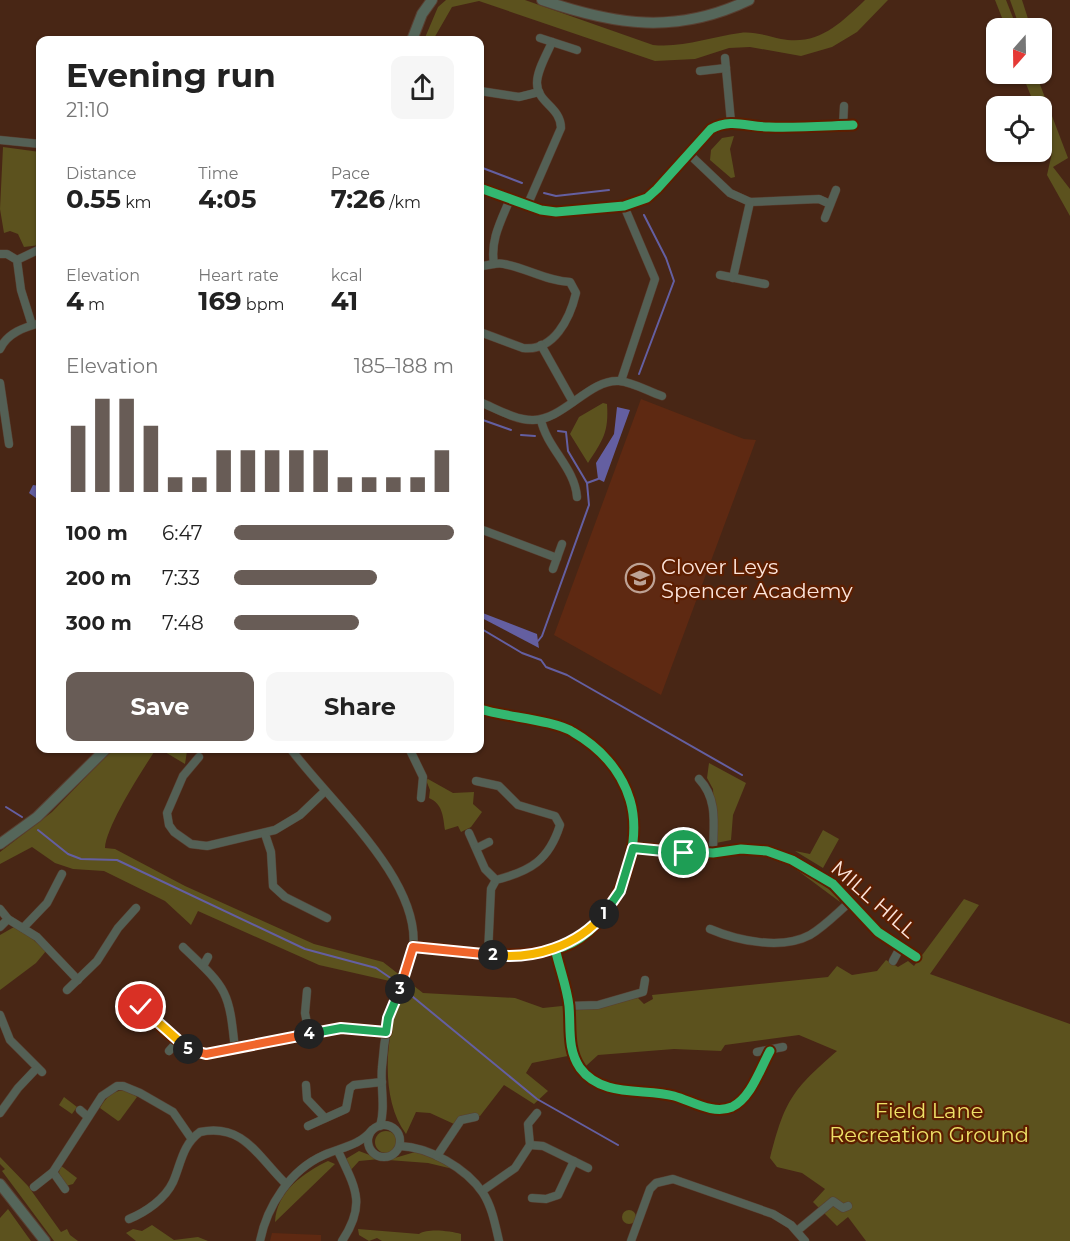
<!DOCTYPE html>
<meta charset="utf-8">
<style>
:root{--surface:#fff;--page:#f6f6f6;--text:#222;--muted:#767676;--accent:#685c56}
body{margin:0;font-family:Montserrat,sans-serif;background:var(--page);color:var(--text);height:100vh;display:flex;flex-direction:column;font-size:22px;white-space:nowrap}
*{box-sizing:border-box;margin:0}
p{font-size:20px;color:var(--muted)}
.icon{flex:none;width:33px;height:33px;fill:none;stroke:currentColor;stroke-width:2;stroke-linecap:round;stroke-linejoin:round}
.map{position:relative;flex:1;overflow:hidden}
.drawer{position:absolute;left:36px;top:36px;width:448px;height:717px;display:flex;flex-direction:column;background:var(--surface);border-radius:12px;box-shadow:0 2px 4px #0004}
.drawer>*{flex:none}
.needle{width:39px;rotate:200deg}
.fabs{position:absolute;left:986px;top:18px;display:grid;gap:12px}
.fabs a{display:grid;place-items:center;width:66px;height:66px;border-radius:12px;background:var(--surface);box-shadow:0 2px 4px #0004;font-size:30px}
.pin{position:absolute;display:grid;place-items:center;width:51px;height:51px;color:#fff;margin:-26px;border:3px solid #fff;border-radius:50%;box-shadow:0 2px 6px #0007}
.km{position:absolute;width:30px;height:30px;margin:-15px;border-radius:50%;background:#222;color:#fff;font-size:16px;line-height:30px;text-align:center}
.round{display:grid;place-items:center;flex:none;width:63px;height:63px;border-radius:12px;background:var(--page)}
.headline{display:flex;align-items:center;justify-content:space-between;height:102px;padding:0 30px}
h1{font-size:33px;font-weight:700;line-height:45px}
.stats{display:grid;grid-template-columns:repeat(3,1fr);gap:9px;height:102px;padding:6px 30px}
.stats div{display:grid;align-content:center}
.stats b{font-size:26px;font-weight:700}
.stats small{font-size:16px;font-weight:400}
.stats p{font-size:16px}
.chart{height:168px;padding:12px 30px}
.chart p{display:flex;justify-content:space-between}
.chart svg{width:100%;height:108px;margin-top:6px;stroke:var(--accent);stroke-width:6}
.primary-button{display:flex;gap:12px;margin-top:auto;padding:12px 30px}
.primary-button a{flex:1;height:69px;border-radius:12px;background:var(--accent);color:#fff;font-size:24px;font-weight:700;line-height:69px;text-align:center}
.primary-button a+a{background:var(--page);color:var(--text)}
ul{padding:0 30px;list-style:none;font-size:20px}
li{display:grid;grid-template-columns:96px 72px 1fr;align-items:center;height:45px}
li i{height:15px;border-radius:8px;background:var(--accent)}
.map>svg:first-child{display:block}
.built{fill:#5e2912}
.green{fill:#5c521e}
.water{fill:#645fa1}
.lines{fill:none;stroke-linecap:round;stroke-linejoin:round}
.stream{stroke:#645fa1;stroke-width:2}
.street-casing{stroke:#593f31;stroke-width:9}
.secondary-casing{stroke:#593f31;stroke-width:12}
.street{stroke:#546055;stroke-width:8}
.secondary{stroke:#55665a;stroke-width:10}
.cycleway-casing{stroke:#5d1e00;stroke-width:13}
.cycleway{stroke:#33b770;stroke-width:9}
.split-1-casing{stroke:#fff;stroke-width:12}
.split-2-casing{stroke:#fff;stroke-width:12}
.split-3-casing{stroke:#fff;stroke-width:12}
.split-4-casing{stroke:#fff;stroke-width:12}
.split-5-casing{stroke:#fff;stroke-width:12}
.split-6-casing{stroke:#fff;stroke-width:12}
.split-1{stroke:#22a559;stroke-width:8}
.split-2{stroke:#f5b400;stroke-width:8}
.split-3{stroke:#f0652b;stroke-width:8}
.split-4{stroke:#22a559;stroke-width:8}
.split-5{stroke:#f0652b;stroke-width:8}
.split-6{stroke:#f5b400;stroke-width:8}
.labels{text-anchor:middle;dominant-baseline:central;stroke-width:4.5;stroke-linejoin:round;paint-order:stroke}
.poi-label{font-size:21px;fill:#fce4da;stroke:#5d1e00;text-anchor:start}
.street-label{font-size:21px;fill:#fce4da;stroke:#5d1e00}
.park-label{font-size:21px;fill:#eee167;stroke:#5d1e00}
</style>
<div class="map">
<svg width="1070" height="1241" viewBox="0 0 1070 1241">
<rect width="100%" height="100%" fill="#482615"/>
<g class="built">
<path d="M 641,399 L 744,439 L 756,440 L 661,695 L 554,635 Z"/>
<path d="M 272,1233 L 321,1235 L 321,1241 L 270,1241 Z"/>
</g>
<g class="green">
<path d="M 446,0 L 525,0 L 653,45 C 683,48 710,37 740,33 C 753,31 768,36 781,39 C 818,46 840,24 865,0 L 888,0 L 857,32 L 832,47 L 801,56 L 750,47 L 729,48 L 695,59 L 655,61 L 479,1 L 452,7 L 433,40 L 424,40 L 438,7 Z"/>
<path d="M 995,0 L 1006,0 L 1017,28 L 1006,28 Z"/>
<path d="M 1010,0 L 1022,0 L 1031,28 L 1020,28 Z"/>
<path d="M 1022,74 L 1036,74 L 1068,158 L 1053,167 L 1070,189 L 1070,216 L 1047,175 L 1052,153 L 1041,124 L 1041,106 L 1035,106 Z"/>
<path d="M 734,136 L 730,149 L 735,177 L 731,178 L 710,160 L 711,150 L 722,138 Z"/>
<path d="M 3,147 L 40,152 L 40,245 L 24,247 L 18,234 L 10,231 L 4,233 L 0,209 Z"/>
<path d="M 603,403 L 607,404 C 609,432 603,440 588,463 L 570,434 L 579,417 Z"/>
<path d="M 113,749 L 156,749 C 143,769 106,826 105,848 L 115,849 L 185,886 L 314,944 L 383,962 L 423,993 L 515,998 L 543,1008 L 638,998 L 644,1004 L 653,999 L 652,995 L 828,977 L 837,966 L 852,975 L 877,971 L 886,960 L 898,967 L 908,961 L 914,966 L 964,899 L 979,905 L 930,974 L 1070,1024 L 1070,1241 L 866,1241 L 848,1217 L 837,1226 L 813,1202 L 825,1189 L 802,1173 L 777,1167 L 770,1158 C 785,1100 792,1090 837,1051 L 799,1035 L 725,1045 L 721,1051 L 674,1049 L 598,1055 L 586,1066 L 578,1054 L 532,1063 L 526,1073 L 548,1091 L 534,1104 L 504,1085 L 480,1116 L 462,1115 L 454,1124 L 430,1113 L 416,1112 L 406,1134 C 381,1101 385,1042 398,1004 L 388,1005 L 394,982 L 319,965 L 198,911 L 191,925 L 165,901 L 104,871 L 73,869 L 55,863 L 32,847 L 0,864 L 0,852 L 52,812 Z"/>
<path d="M 165,749 L 190,749 L 187,751 L 185,764 L 165,752 Z"/>
<path d="M 709,763 L 746,783 L 733,815 L 731,840 L 716,843 L 713,789 L 707,778 Z"/>
<path d="M 428,779 L 453,793 L 474,792 L 473,804 L 482,812 L 471,827 L 461,832 L 458,826 L 445,830 C 443,817 443,804 429,798 L 430,790 L 426,780 Z"/>
<path d="M 823,830 L 839,839 L 823,868 L 795,851 L 810,854 Z"/>
<path d="M 799,869 L 836,894 L 840,902 L 797,870 Z"/>
<path d="M 14,927 L 28,935 L 46,951 L 36,963 L 0,990 L 0,935 Z"/>
<path d="M 127,1090 L 137,1097 L 120,1120 L 118,1121 L 100,1108 C 106,1097 113,1090 127,1090 Z"/>
<path d="M 64,1097 L 77,1107 L 72,1114 L 59,1105 Z"/>
<circle cx="386" cy="1142" r="11"/>
<path d="M 359,1151 L 380,1159 L 359,1161 L 349,1172 L 344,1160 Z"/>
<path d="M 415,1152 L 426,1154 L 453,1169 L 428,1163 L 388,1160 Z"/>
<path d="M 0,1157 L 28,1186 L 61,1232 L 67,1229 L 70,1235 L 78,1241 L 54,1241 L 2,1171 L 5,1169 L 0,1164 Z"/>
<path d="M 328,1161 L 335,1164 L 275,1222 C 276,1192 303,1173 328,1161 Z"/>
<path d="M 60,1165 L 77,1178 L 73,1184 L 66,1186 L 59,1173 Z"/>
<path d="M 8,1209 L 28,1237 L 31,1241 L 0,1241 L 0,1218 Z"/>
<circle cx="629" cy="1217" r="7"/>
<path d="M 152,1225 L 174,1240 L 198,1237 L 208,1241 L 136,1241 L 126,1233 L 133,1229 L 142,1231 Z"/>
<path d="M 358,1229 L 419,1234 C 428,1228 450,1231 461,1234 L 461,1241 L 382,1241 L 377,1238 L 369,1241 L 359,1235 Z"/>
</g>
<g class="water">
<path d="M 617,407 L 630,410 L 604,482 L 598,479 L 596,463 L 614,434 Z"/>
<path d="M 33,485 L 40,486 L 40,501 L 29,493 Z"/>
<path d="M 480,612 L 537,634 L 539,648 L 480,617 Z"/>
</g>
<g class="lines">
<g class="stream">
<path d="M 480,167 L 522,183"/>
<path d="M 544,193 L 556,196 L 609,190"/>
<path d="M 639,374 L 674,281 L 666,258 L 644,215"/>
<path d="M 480,419 L 511,430"/>
<path d="M 521,435 L 535,436"/>
<path d="M 587,483 L 598,479"/>
<path d="M 480,628 L 522,653 L 541,660 L 546,667 L 567,675 L 742,775"/>
<path d="M 538,641 L 542,636 L 589,505 L 587,483 L 568,451 L 566,432 L 558,431"/>
<path d="M 6,807 L 22,817"/>
<path d="M 38,830 L 68,854 L 81,859 L 117,860 L 305,949 L 376,968 L 392,979"/>
<path d="M 407,992 L 537,1099 L 618,1145"/>
</g>
<g class="street-casing">
<g id="street">
<path d="M 540,38 L 577,50"/>
<path d="M 725,58 L 731,122"/>
<path d="M 700,71 L 726,68"/>
<path d="M 480,91 L 519,97 L 539,92"/>
<path d="M 843,126 L 844,106"/>
<path d="M 0,140 L 40,144"/>
<path d="M 689,154 L 730,193 L 750,202 L 819,199 L 830,204"/>
<path d="M 480,188 L 541,210 L 556,212 L 624,206 L 647,198 L 657,189 L 711,129 C 731,118 748,127 769,127 C 797,128 825,126 853,125"/>
<path d="M 527,206 L 561,128 C 561,107 537,103 537,83 C 537,70 547,54 552,42"/>
<path d="M 825,218 L 836,190"/>
<path d="M 0,254 L 7,254 L 17,260 L 21,290 L 32,325"/>
<path d="M 17,260 L 40,249"/>
<path d="M 494,264 C 490,240 501,221 510,199"/>
<path d="M 480,266 C 488,266 496,262 504,264 C 527,268 546,281 570,282 L 576,293 C 570,318 554,352 523,348 L 480,332"/>
<path d="M 720,275 L 765,284"/>
<path d="M 733,278 L 750,202"/>
<path d="M 541,345 L 573,402"/>
<path d="M 0,349 C 7,333 25,327 40,323"/>
<path d="M 621,381 L 655,279 L 624,206"/>
<path d="M 0,383 L 9,444"/>
<path d="M 480,402 C 495,408 515,420 532,420 C 563,421 589,379 619,381 C 633,382 649,392 662,396"/>
<path d="M 541,420 C 547,448 575,468 577,497"/>
<path d="M 480,529 L 557,558"/>
<path d="M 553,569 L 562,544"/>
<path d="M 290,748 C 328,800 422,880 413,949 C 409,975 391,997 388,1022 C 385,1037 383,1052 382,1067 C 380,1087 386,1107 380,1126"/>
<path d="M 409,748 L 423,777 L 421,798"/>
<path d="M 199,757 L 183,776 L 167,813 L 169,825 L 174,832 L 191,844 L 207,846 L 275,830 L 300,815 L 324,792"/>
<path d="M 699,779 C 719,800 713,827 713,853"/>
<path d="M 476,781 L 499,786 L 518,805 L 555,816 L 560,825 C 549,860 531,871 496,880 L 491,889 L 488,954"/>
<path d="M 469,833 L 485,869 L 496,880"/>
<path d="M 265,834 L 271,852 L 273,886 L 285,897 L 327,918"/>
<path d="M 477,848 L 489,842"/>
<path d="M 633,848 L 713,853 L 741,849 L 767,851 L 792,860 L 833,884 L 878,932 L 916,957"/>
<path d="M 0,909 L 8,919 L 37,937 L 78,980"/>
<path d="M 0,927 L 8,919"/>
<path d="M 23,928 L 47,903 L 62,874"/>
<path d="M 710,929 C 738,941 782,950 810,935 C 825,926 837,913 850,902"/>
<path d="M 183,947 C 227,989 229,989 235,1050"/>
<path d="M 413,947 C 463,950 514,963 563,947 C 614,929 645,850 630,800 C 621,770 599,747 573,732 C 554,720 505,717 480,709"/>
<path d="M 555,948 C 559,967 567,987 569,1006 C 571,1028 567,1049 580,1068 C 602,1098 644,1088 674,1096 C 692,1101 713,1115 732,1107 C 751,1098 760,1069 770,1051"/>
<path d="M 893,961 L 900,948"/>
<path d="M 203,966 L 208,957"/>
<path d="M 67,990 L 97,961 L 118,928 L 136,908"/>
<path d="M 307,991 L 305,1013 L 309,1034"/>
<path d="M 136,1002 C 158,1023 176,1046 206,1054 L 341,1028 L 386,1032"/>
<path d="M 569,1006 L 598,1005 L 643,992 L 645,980"/>
<path d="M 144,1010 L 152,1001"/>
<path d="M 0,1015 L 10,1040 L 42,1072"/>
<path d="M 169,1051 L 177,1042"/>
<path d="M 757,1052 L 783,1047"/>
<path d="M 306,1085 L 307,1099 L 325,1118"/>
<path d="M 80,1110 L 88,1117"/>
<path d="M 0,1113 L 18,1088 L 36,1069"/>
<circle cx="384" cy="1141" r="16"/>
<path d="M 308,1126 L 346,1109 L 350,1088 L 354,1085 L 382,1082"/>
<path d="M 530,1145 L 543,1146 L 588,1168"/>
<path d="M 400,1146 C 429,1147 466,1168 483,1193 C 492,1207 495,1224 499,1241"/>
<path d="M 338,1151 C 355,1187 367,1204 342,1241"/>
<path d="M 437,1156 L 461,1120 L 475,1117"/>
<path d="M 53,1172 L 65,1189"/>
<path d="M 34,1187 L 53,1172 L 102,1096 L 117,1086 L 123,1086 L 140,1093 L 173,1112 L 191,1138"/>
<path d="M 482,1191 L 515,1168 L 530,1145 L 528,1124 L 537,1113"/>
<path d="M 532,1198 L 546,1199 L 558,1195 L 574,1161"/>
<path d="M 129,1219 C 146,1212 165,1199 173,1182 C 181,1164 182,1145 200,1132 C 244,1123 258,1157 286,1184"/>
<path d="M 797,1231 L 833,1201 L 843,1208 L 848,1206"/>
<path d="M 260,1241 C 267,1206 290,1170 324,1155 C 342,1147 359,1146 372,1130"/>
<path d="M 631,1241 L 650,1189 L 656,1183 L 673,1179 L 773,1214 L 791,1225 L 805,1241"/>
</g>
</g>
<g class="secondary-casing">
<g id="secondary">
<path d="M 542,0 C 615,25 676,35 749,0"/>
<path d="M 412,40 L 422,14 L 432,0"/>
<path d="M 0,844 L 37,817 L 107,748"/>
<path d="M 0,1184 L 45,1241"/>
</g>
</g>
<use href="#street" class="street"/>
<use href="#secondary" class="secondary"/>
<g class="cycleway-casing">
<g id="cycleway">
<path d="M 480,188 L 541,210 L 556,212 L 624,206 L 647,198 L 657,189 L 711,129 C 731,118 748,127 769,127 C 797,128 825,126 853,125"/>
<path d="M 633,848 L 713,853 L 741,849 L 767,851 L 792,860 L 833,884 L 878,932 L 916,957"/>
<path d="M 413,947 C 463,950 514,963 563,947 C 614,929 645,850 630,800 C 621,770 599,747 573,732 C 554,720 505,717 480,709"/>
<path d="M 555,948 C 559,967 567,987 569,1006 C 571,1028 567,1049 580,1068 C 602,1098 644,1088 674,1096 C 692,1101 713,1115 732,1107 C 751,1098 760,1069 770,1051"/>
<path d="M 136,1002 C 158,1023 176,1046 206,1054 L 341,1028 L 386,1032"/>
</g>
</g>
<use href="#cycleway" class="cycleway"/>
</g>
<g class="lines">
<g class="split-1-casing">
<path id="split-1" d="M 604,914 L 620,891 L 633,848 L 684,853"/>
</g>
<g class="split-2-casing">
<path id="split-2" d="M 493,955 C 533,960 578,946 604,914"/>
</g>
<g class="split-3-casing">
<path id="split-3" d="M 400,989 L 413,947 L 493,955"/>
</g>
<g class="split-4-casing">
<path id="split-4" d="M 309,1034 L 341,1028 L 386,1032 L 388,1018 L 400,989"/>
</g>
<g class="split-5-casing">
<path id="split-5" d="M 188,1049 L 206,1054 L 309,1034"/>
</g>
<g class="split-6-casing">
<path id="split-6" d="M 141,1007 L 188,1049"/>
</g>
<use href="#split-1" class="split-1"/>
<use href="#split-2" class="split-2"/>
<use href="#split-3" class="split-3"/>
<use href="#split-4" class="split-4"/>
<use href="#split-5" class="split-5"/>
<use href="#split-6" class="split-6"/>
</g>
<defs>
<g id="school-ring" transform="scale(1.5)"><circle r="9.5" fill="#5d1e00" stroke="#bda295" stroke-width="1.5"/><path d="M0-5L7-2L0 1L-7-2ZM-4 1L0 2.5L4 1V4Q0 6-4 4Z" fill="#bda295"/></g>
</defs>
<g fill-rule="evenodd">
<use href="#school-ring" x="640" y="578"/>
</g>
<g class="labels">
<g class="poi-label">
<text x="661" y="566">Clover Leys<tspan x="661" dy="24">Spencer Academy</tspan></text>
</g>
<g class="street-label">
<text transform="translate(874 899) rotate(41)">MILL HILL</text>
</g>
<g class="park-label">
<text x="929" y="1110">Field Lane<tspan x="929" dy="24">Recreation Ground</tspan></text>
</g>
</g>
</svg>
<div class="fabs">
<a><svg class="needle" viewBox="-14 -14 28 28"><path d="M0-13l5 13h-10z" fill="#e53935"/><path d="M0 13l5-13h-10z" fill="#767676"/></svg></a>
<a><svg class="icon" aria-label="locate" viewBox="0 0 24 24"><circle cx="12" cy="12" r="6"/><path d="M12 2v4M12 18v4M2 12h4M18 12h4"/></svg></a>
</div>
<div class="pin" style="left:684px;top:853px;background:#1e9e55"><svg class="icon" aria-label="arrive" viewBox="0 0 24 24"><path d="M6 21V4h12l-3 4 3 4H6"/></svg></div>
<div class="pin" style="left:141px;top:1007px;background:#d93025"><svg class="icon" aria-label="check" viewBox="0 0 24 24"><path d="M5 12l5 5 9-10"/></svg></div>
<b class="km" style="left:604px;top:914px">1</b>
<b class="km" style="left:493px;top:955px">2</b>
<b class="km" style="left:400px;top:989px">3</b>
<b class="km" style="left:309px;top:1034px">4</b>
<b class="km" style="left:188px;top:1049px">5</b>
<section class="drawer">
<div class="headline"><div><h1>Evening run</h1><p>21:10</p></div><a class="round"><svg class="icon" aria-label="share" viewBox="0 0 24 24"><path d="M12 15V3M7 8l5-5 5 5M5 13v7h14v-7"/></svg></a></div>
<div class="stats">
<div><p>Distance</p><b>0.55<small> km</small></b></div>
<div><p>Time</p><b>4:05</b></div>
<div><p>Pace</p><b>7:26<small> /km</small></b></div>
</div>
<div class="stats">
<div><p>Elevation</p><b>4<small> m</small></b></div>
<div><p>Heart rate</p><b>169<small> bpm</small></b></div>
<div><p>kcal</p><b>41</b></div>
</div>
<div class="chart"><p><span>Elevation</span>185–188 m</p>
<svg viewBox="0 0 160 44" preserveAspectRatio="none"><path d="M5 44V17M15 44V6M25 44V6M35 44V17M45 44V38M55 44V38M65 44V27M75 44V27M85 44V27M95 44V27M105 44V27M115 44V38M125 44V38M135 44V38M145 44V38M155 44V27"/></svg>
</div>
<ul>
<li><b>100 m</b>6:47<i style="width:100%"></i></li>
<li><b>200 m</b>7:33<i style="width:65%"></i></li>
<li><b>300 m</b>7:48<i style="width:57%"></i></li>
</ul>
<div class="primary-button"><a>Save</a><a>Share</a></div>
</section>
</div>
